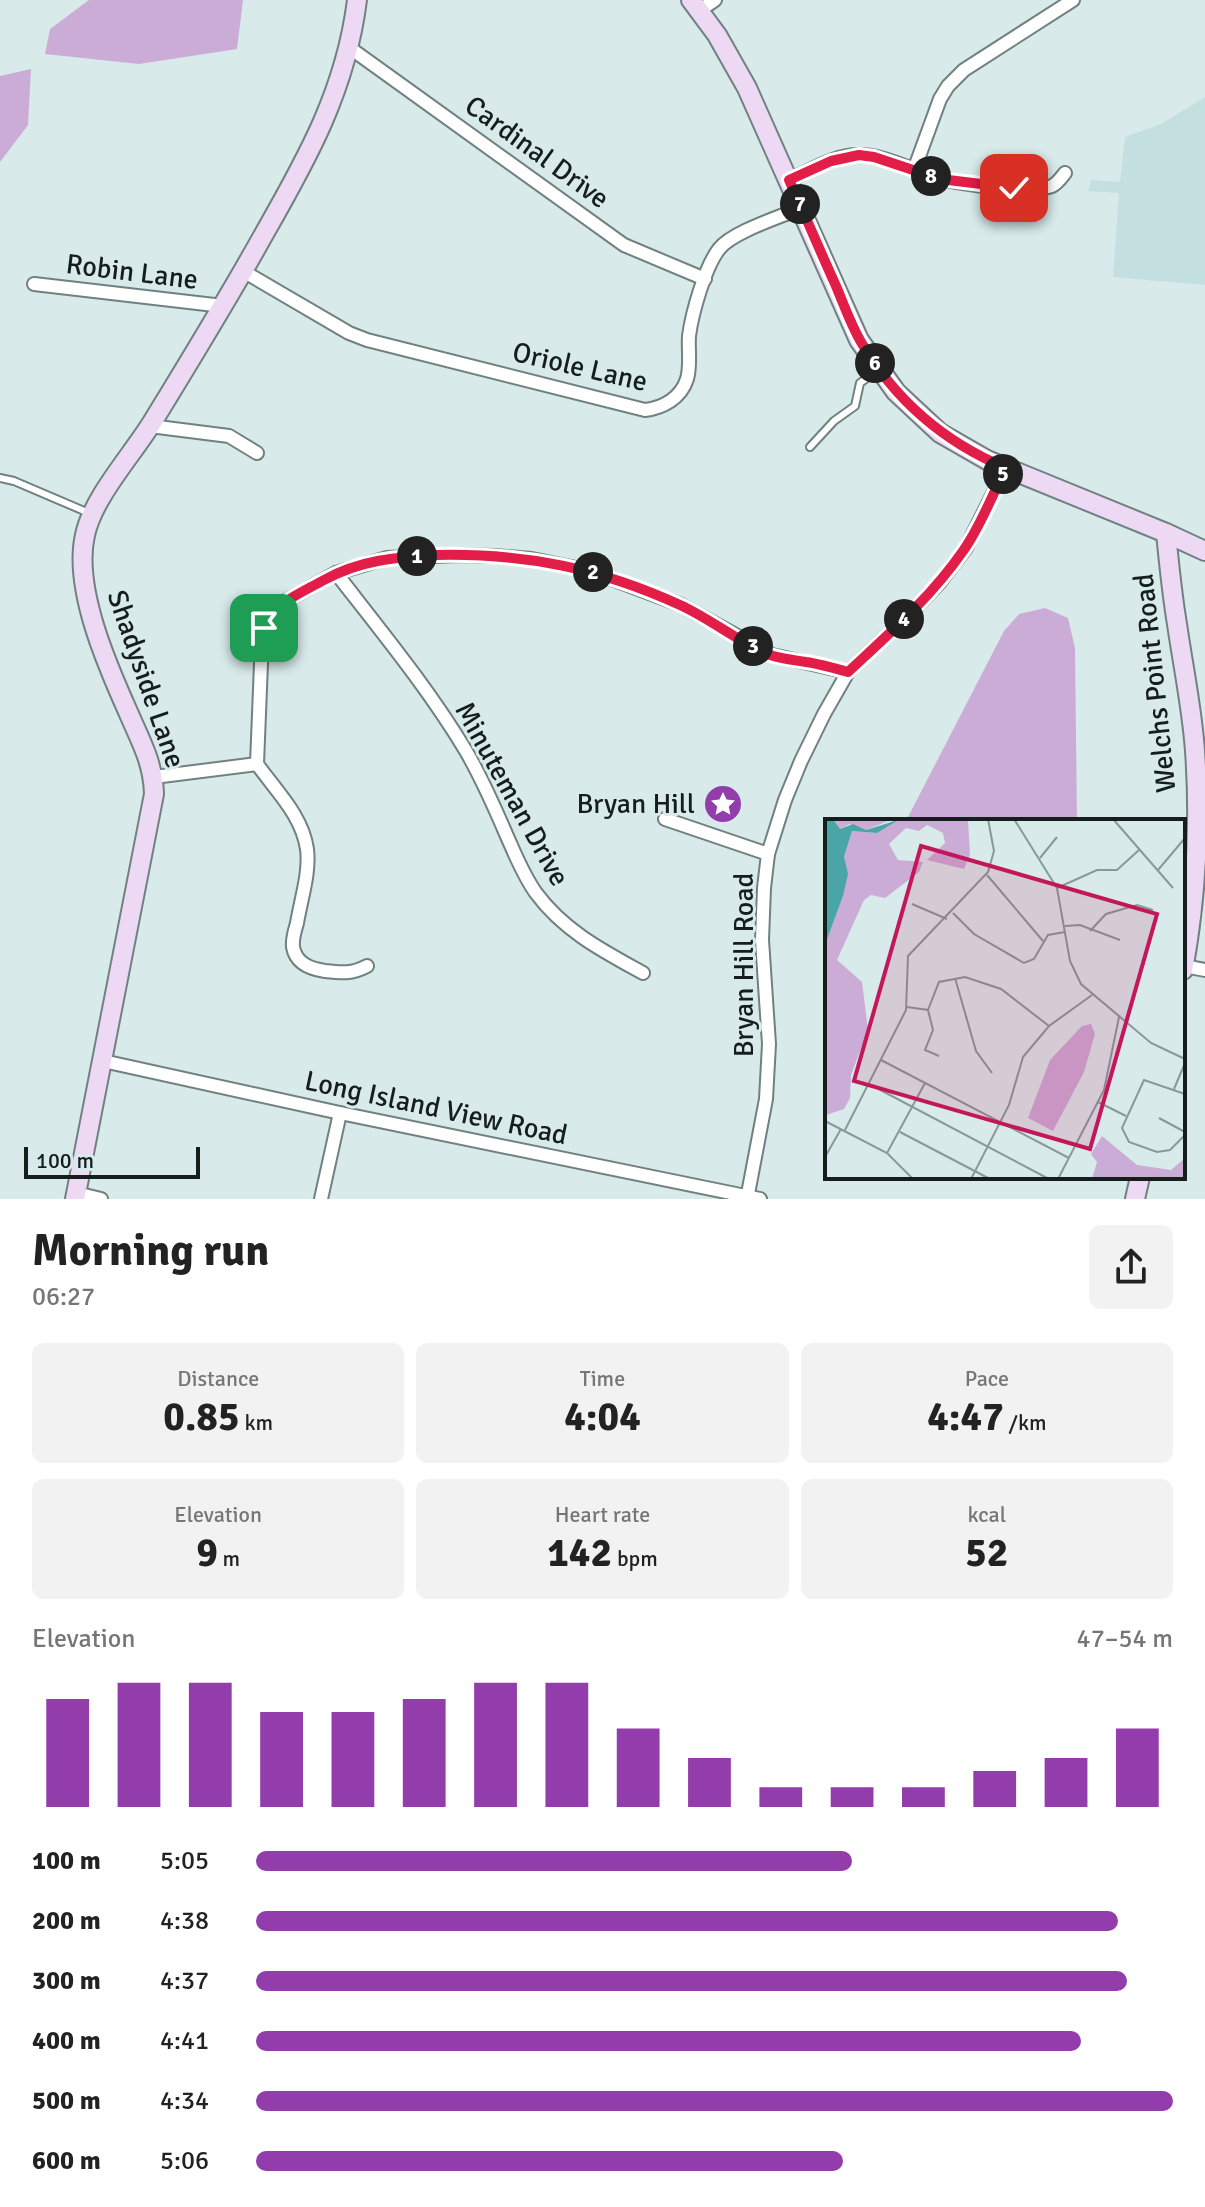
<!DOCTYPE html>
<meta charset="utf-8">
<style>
:root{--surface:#fff;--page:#f2f2f2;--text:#222;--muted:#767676;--accent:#923dab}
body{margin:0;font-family:Signika,sans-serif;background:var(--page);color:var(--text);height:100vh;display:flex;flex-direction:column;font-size:30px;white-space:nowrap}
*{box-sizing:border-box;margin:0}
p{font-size:26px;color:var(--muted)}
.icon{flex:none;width:44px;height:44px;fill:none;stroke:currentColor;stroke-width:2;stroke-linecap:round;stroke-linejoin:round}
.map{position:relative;height:1199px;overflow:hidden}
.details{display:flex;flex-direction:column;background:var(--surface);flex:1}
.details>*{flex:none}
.scale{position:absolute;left:24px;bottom:20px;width:176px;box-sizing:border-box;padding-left:8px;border:4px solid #161d1d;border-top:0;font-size:22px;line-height:28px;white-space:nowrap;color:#161d1d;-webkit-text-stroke:6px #d8eaea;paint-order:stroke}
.pin{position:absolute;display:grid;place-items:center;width:68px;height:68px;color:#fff;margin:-34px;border-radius:16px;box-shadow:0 4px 12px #0006}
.km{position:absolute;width:40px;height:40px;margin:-20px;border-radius:50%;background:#222;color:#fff;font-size:22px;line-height:40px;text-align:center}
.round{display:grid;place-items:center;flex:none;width:84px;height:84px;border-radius:12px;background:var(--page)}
.summary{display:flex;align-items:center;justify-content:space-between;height:136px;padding:0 32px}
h1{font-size:44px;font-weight:700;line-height:60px}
.figures{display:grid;grid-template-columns:repeat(3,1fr);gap:12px;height:136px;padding:8px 32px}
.figures div{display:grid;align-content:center;border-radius:12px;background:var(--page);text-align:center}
.figures b{font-size:40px;font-weight:700}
.figures small{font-size:22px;font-weight:400}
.figures p{font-size:22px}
.chart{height:224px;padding:16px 32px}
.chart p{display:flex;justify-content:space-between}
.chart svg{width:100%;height:144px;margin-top:8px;stroke:var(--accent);stroke-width:6}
ul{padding:0 32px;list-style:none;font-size:26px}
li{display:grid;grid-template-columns:128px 96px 1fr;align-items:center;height:60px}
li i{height:20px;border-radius:10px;background:var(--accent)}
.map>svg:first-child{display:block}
.built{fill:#c4dfdf}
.green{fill:#cbacd6}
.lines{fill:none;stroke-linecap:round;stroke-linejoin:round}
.lane-casing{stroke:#718181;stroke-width:10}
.street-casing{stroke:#718181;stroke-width:16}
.secondary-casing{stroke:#718181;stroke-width:22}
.lane{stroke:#fff;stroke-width:6}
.street{stroke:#fff;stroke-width:12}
.secondary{stroke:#edd9f4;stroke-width:18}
.route-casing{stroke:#fff;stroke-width:16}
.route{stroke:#e11d48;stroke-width:10}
.labels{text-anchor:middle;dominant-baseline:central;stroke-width:6;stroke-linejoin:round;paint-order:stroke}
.street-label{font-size:28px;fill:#161d1d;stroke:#d8eaea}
.poi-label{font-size:28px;fill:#161d1d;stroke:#d8eaea;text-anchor:end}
.inset-road{fill:none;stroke:#8a9898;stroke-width:2}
.view{fill:#c2185b;fill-opacity:0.15;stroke:#c2185b;stroke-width:4}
.inset-edge{fill:none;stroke:#161d1d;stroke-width:4}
</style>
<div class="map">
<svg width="1205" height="1199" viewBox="0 0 1205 1199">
<rect width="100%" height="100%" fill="#d8eaea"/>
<path class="built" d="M 1205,97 L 1205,285 L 1113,277 L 1119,193 L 1088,191 L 1091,180 L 1120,182 L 1125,137 L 1161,124 Z"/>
<g class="green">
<path d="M 89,0 L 243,0 L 237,49 L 139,64 L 45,54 L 50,29 Z"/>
<path d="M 31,69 L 28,125 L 0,162 L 0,76 Z"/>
<path d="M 1045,608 L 1068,618 L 1075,648 L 1077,821 L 906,821 L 1004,631 L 1019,614 Z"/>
</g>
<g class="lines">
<g class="lane-casing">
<g id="lane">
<path d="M 810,447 L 834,421 L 855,406 L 860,383 L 879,369"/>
<path d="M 0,478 L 14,481 L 89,513"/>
</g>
</g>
<g class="street-casing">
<g id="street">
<path d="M 700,10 L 715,0"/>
<path d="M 350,48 L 624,245 L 705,279"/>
<path d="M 914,170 L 940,99 L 948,86 L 964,70 L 1073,0"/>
<path d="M 789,180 C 810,171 834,155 858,155 C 882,154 912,170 935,177 C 958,184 1031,194 1052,186 C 1058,183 1061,178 1065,173"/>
<path d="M 243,271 L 349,333 L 367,340 L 645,410 C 663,408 681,398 687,379 C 691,366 688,349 689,336 C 692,313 705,267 719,249 C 732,232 780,217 801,208"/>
<path d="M 34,284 L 223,306"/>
<path d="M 150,426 L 229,436 L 257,453"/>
<path d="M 336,573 C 381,631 428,688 466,751 C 481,777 494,806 506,834 C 515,854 523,875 536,893 C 564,931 603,951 643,973"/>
<path d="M 257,764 L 262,638 L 268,617 L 284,602 L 336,573 L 387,558 L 459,555 L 495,556 L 532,559 L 571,567 L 604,576 L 681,605 L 772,655 L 848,672"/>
<path d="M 154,777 L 257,764 C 276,791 302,815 307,849 C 310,873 301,899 297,923 C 295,930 292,939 293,947 C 296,964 311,969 325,971 C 342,973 352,974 367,966"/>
<path d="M 665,819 L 768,854"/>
<path d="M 1184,966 L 1205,970"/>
<path d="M 103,1061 L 340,1113 L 760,1199"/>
<path d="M 76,1193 L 101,1199"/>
<path d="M 321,1199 L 340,1113"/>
<path d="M 747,1199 L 766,1099 L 769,1044 L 762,940 L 764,888 L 768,854 L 785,800 L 801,761 L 824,714 L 848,672 L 907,617 L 940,582 L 966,548 L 1006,468"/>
</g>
</g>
<g class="secondary-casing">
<g id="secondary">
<path d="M 691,0 L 717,35 L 747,88 L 859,340 L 896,392 L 940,433 L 987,460 L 1166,533 L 1205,551"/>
<path d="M 1166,533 C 1169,564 1172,594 1177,624 C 1183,666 1192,708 1195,751 C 1200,823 1196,899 1183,970"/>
<path d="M 75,1199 L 154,794 C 153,762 141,742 129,714 C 107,665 73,588 85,535 C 93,497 133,454 153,421 C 191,359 229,297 264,234 C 308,157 346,89 357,0"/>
<path d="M 1135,1199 L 1140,1177"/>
</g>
</g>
<use href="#lane" class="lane"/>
<use href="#street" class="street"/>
<use href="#secondary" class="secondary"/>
</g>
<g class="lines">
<g class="route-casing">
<path id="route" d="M 264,628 C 275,602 301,593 324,580 C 360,560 397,557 436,555 C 525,553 599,568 680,605 C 711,619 738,642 770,655 C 782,659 794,660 806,662 C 820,664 834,668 848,672 C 889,634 931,597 963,551 C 981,526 992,495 1006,468 C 944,442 895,400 861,342 C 851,325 844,305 836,286 C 820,251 805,215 789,180 L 831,161 L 859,155 L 874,157 L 940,179 L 1014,188"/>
</g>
<use href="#route" class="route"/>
</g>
<defs>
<g id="sight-disc" transform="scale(2)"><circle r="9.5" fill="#923dab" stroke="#d8eaea"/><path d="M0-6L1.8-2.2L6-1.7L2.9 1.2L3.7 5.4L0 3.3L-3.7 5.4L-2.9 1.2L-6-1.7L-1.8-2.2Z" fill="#fff"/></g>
</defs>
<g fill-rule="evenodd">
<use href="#sight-disc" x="723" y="804"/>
</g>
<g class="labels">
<g class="street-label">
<text transform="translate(537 152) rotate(36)">Cardinal Drive</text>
<text transform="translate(132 272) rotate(7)">Robin Lane</text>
<text transform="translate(580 367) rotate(13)">Oriole Lane</text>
<text transform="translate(146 679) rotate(71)">Shadyside Lane</text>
<text transform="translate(1155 683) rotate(-96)">Welchs Point Road</text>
<text transform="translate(512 794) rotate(61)">Minuteman Drive</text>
<text transform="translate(744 965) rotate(-90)">Bryan Hill Road</text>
<text transform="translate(436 1108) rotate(12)">Long Island View Road</text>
</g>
<g class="poi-label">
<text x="695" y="804">Bryan Hill</text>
</g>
</g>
<g transform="translate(825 819)">
<rect width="360" height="360" fill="#d8eaea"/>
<path d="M 8,0 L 68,0 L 41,11 L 25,5 L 15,10 ZM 71,0 L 143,0 L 145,36 L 139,50 L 102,41 L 120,24 L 118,14 L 102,6 L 94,12 L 81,9 L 64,25 L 73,41 L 98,43 L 94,53 L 60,79 L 46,76 L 39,81 L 12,141 L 37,163 L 43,211 L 26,256 L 25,279 L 19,290 L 1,296 L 0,126 L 18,77 L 19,38 L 27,12 L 52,14 ZM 266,205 L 270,215 L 259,253 L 228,312 L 203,299 L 225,241 L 257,207 ZM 277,317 L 312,346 L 346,351 L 360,339 L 360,360 L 267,360 L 272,343 L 266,335 Z" fill="#cbacd6"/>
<path d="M 0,0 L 8,0 L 15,10 L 28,5 L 41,11 L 73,1 L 52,14 L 27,12 L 19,38 L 23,55 L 18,77 L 0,126 Z" fill="#4aa5a7"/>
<path class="inset-road" d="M 189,0 L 232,69 L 245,142 L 256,165 L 326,224 L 360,240M 288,0 L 348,69M 215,39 L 232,18M 333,51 L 360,19M 162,56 L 218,122M 232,69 L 272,51 L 292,51 L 314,31M 87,85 L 122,100M 128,94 L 149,115 L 199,144 L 209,140 L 223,116 L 240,113M 240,107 L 255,106 L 295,121M 265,112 L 281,95 L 312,86 L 328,91M 130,159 L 151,232 L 167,254M 82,188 L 103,191 L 108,211 L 100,231 L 114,237M 103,191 L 114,163 L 140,158 L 176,170 L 224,207M 56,241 L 244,339M 44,265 L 224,360M 349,270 L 360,244M 360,275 L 319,261 L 297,309 L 304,323 L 332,333 L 345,331 L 360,316M 273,283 L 301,297M 334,299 L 360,313M 0,302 L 62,334 L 88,360M 20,311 L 81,191 L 83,137 L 163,53 L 169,32 L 163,0M 75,313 L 165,360M 62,334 L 100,264M 0,338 L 16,310M 146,360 L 184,286 L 198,238 L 224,207 L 267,176M 233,360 L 279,271 L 294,198"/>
<path class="view" d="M 96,27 L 332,95 L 265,330 L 29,262 Z"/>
<rect width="360" height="360" class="inset-edge"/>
</g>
</svg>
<div class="scale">100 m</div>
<div class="pin" style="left:264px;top:628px;background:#1e9e55"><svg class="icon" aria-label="arrive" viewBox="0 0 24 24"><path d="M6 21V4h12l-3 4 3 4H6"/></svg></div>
<div class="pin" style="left:1014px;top:188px;background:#d93025"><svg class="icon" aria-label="check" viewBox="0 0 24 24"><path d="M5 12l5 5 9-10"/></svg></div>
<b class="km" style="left:417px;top:556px">1</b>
<b class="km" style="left:593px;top:572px">2</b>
<b class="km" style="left:753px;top:646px">3</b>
<b class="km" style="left:904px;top:619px">4</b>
<b class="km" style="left:1003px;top:474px">5</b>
<b class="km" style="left:875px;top:363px">6</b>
<b class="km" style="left:800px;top:204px">7</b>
<b class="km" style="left:931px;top:176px">8</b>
</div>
<section class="details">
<div class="summary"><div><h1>Morning run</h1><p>06:27</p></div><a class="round"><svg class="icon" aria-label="share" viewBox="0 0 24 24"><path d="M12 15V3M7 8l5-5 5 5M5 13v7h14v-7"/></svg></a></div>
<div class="figures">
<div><p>Distance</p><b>0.85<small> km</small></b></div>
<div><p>Time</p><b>4:04</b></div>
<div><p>Pace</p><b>4:47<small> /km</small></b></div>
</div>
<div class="figures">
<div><p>Elevation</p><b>9<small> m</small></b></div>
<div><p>Heart rate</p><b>142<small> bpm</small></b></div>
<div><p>kcal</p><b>52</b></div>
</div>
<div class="chart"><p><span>Elevation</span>47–54 m</p>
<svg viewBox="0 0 160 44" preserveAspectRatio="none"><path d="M5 44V11M15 44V6M25 44V6M35 44V15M45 44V15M55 44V11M65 44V6M75 44V6M85 44V20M95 44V29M105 44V38M115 44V38M125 44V38M135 44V33M145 44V29M155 44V20"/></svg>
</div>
<ul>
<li><b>100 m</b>5:05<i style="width:65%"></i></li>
<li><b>200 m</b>4:38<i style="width:94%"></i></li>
<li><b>300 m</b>4:37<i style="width:95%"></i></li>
<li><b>400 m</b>4:41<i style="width:90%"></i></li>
<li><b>500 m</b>4:34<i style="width:100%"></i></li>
<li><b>600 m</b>5:06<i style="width:64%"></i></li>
</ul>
</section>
